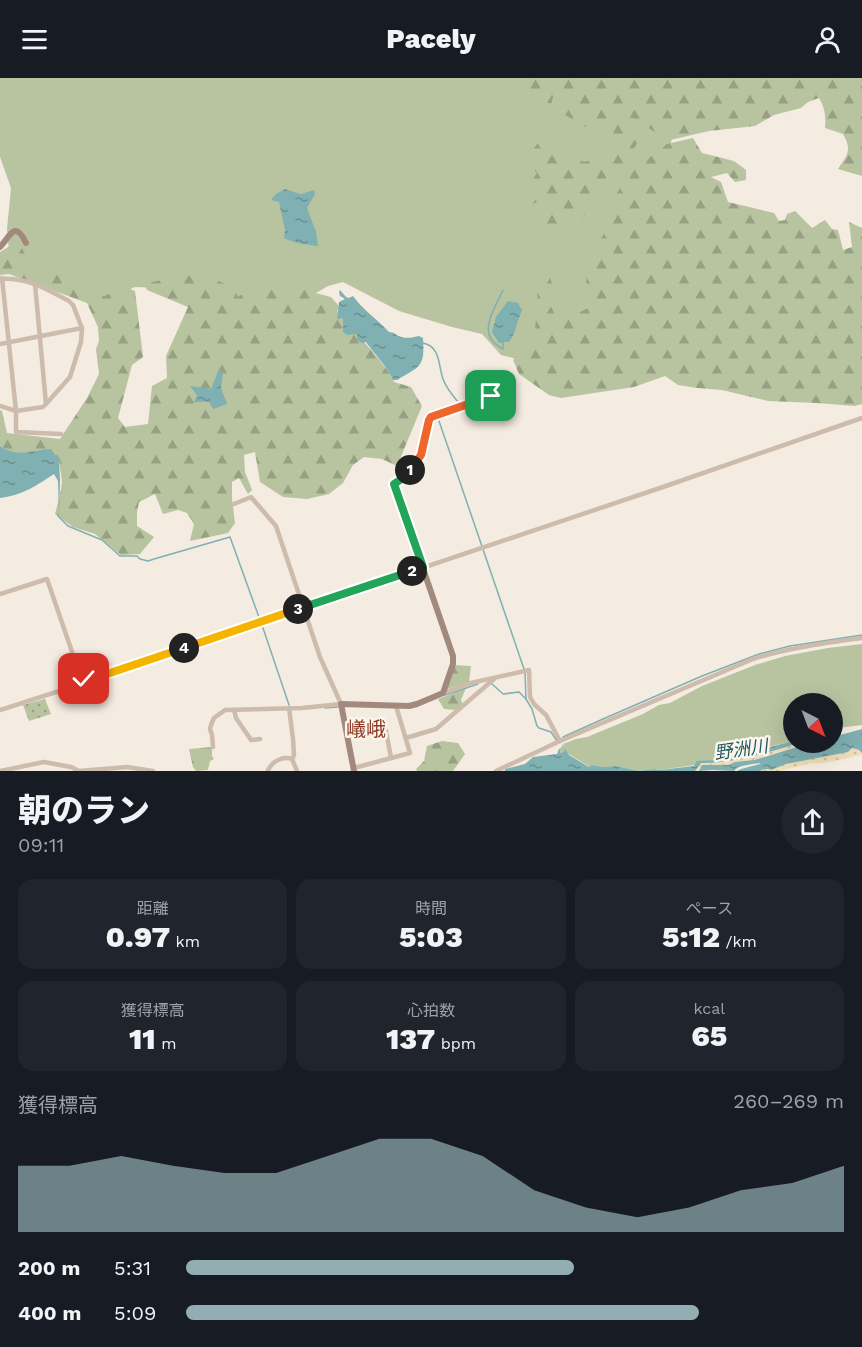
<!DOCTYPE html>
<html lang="ja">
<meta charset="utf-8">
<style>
:root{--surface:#171b24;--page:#20242c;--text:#f1f3f6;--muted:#9ea1a6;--accent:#92aeb2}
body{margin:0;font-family:"Work Sans","Noto Sans JP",sans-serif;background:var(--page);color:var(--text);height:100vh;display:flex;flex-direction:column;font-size:22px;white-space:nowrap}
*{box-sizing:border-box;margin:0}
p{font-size:20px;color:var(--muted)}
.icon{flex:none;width:33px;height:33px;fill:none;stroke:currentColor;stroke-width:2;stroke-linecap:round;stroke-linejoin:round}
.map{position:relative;height:693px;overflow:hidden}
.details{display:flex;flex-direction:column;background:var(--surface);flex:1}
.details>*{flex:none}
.needle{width:39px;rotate:138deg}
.controls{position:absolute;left:783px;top:615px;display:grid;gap:12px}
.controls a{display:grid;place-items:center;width:60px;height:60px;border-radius:50%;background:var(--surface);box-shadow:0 6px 24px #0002;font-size:30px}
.pin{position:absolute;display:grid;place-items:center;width:51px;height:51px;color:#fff;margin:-26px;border-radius:12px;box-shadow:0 3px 9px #0006}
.km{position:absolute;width:30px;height:30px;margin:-15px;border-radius:50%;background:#222;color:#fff;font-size:16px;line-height:30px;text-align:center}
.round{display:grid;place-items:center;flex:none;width:63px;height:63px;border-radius:32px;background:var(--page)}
.headline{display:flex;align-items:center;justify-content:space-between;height:102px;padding:0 18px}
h1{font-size:33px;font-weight:800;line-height:45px}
.stats{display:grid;grid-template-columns:repeat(3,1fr);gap:9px;height:102px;padding:6px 18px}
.stats div{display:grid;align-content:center;border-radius:15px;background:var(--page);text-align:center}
.stats b{font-size:30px;font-weight:800}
.stats small{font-size:16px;font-weight:400}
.stats p{font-size:16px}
.chart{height:168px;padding:12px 18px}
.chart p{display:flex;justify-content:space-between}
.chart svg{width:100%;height:108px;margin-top:6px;fill:var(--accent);opacity:.7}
ul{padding:0 18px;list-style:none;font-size:20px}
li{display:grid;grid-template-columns:96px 72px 1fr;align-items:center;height:45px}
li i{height:15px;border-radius:8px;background:var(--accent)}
header{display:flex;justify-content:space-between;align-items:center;height:78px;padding:0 18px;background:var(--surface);font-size:27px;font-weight:800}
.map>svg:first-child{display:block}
.grass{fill:#b8c4a0}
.forest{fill:url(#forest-firs)}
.sand{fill:url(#sand-dots)}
.park{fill:url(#park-dots)}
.water{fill:url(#water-ripples)}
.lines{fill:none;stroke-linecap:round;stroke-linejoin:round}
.stream{stroke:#7fb0b2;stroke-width:1.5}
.street{stroke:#cdbbac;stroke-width:4.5}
.secondary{stroke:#a18a7d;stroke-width:6}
.split-1-casing{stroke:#fff;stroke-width:12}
.split-2-casing{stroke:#fff;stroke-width:12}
.split-3-casing{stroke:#fff;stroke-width:12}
.split-4-casing{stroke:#fff;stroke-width:12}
.split-5-casing{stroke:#fff;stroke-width:12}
.split-1{stroke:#f0652b;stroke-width:8}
.split-2{stroke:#22a559;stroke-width:8}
.split-3{stroke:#22a559;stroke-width:8}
.split-4{stroke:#f5b400;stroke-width:8}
.split-5{stroke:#f5b400;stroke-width:8}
.labels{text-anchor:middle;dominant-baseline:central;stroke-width:5;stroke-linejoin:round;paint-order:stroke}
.water-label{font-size:18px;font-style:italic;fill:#1f5a5e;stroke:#fbf5ee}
.quarter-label{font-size:20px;fill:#8c3b22;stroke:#fbf5ee}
</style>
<header><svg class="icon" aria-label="menu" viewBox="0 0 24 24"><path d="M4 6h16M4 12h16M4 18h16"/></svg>Pacely<svg class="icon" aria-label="person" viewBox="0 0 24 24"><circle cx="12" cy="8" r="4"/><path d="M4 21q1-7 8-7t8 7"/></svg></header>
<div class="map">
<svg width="862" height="693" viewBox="0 0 862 693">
<defs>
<pattern id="forest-firs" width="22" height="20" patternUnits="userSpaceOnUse" patternTransform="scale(1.5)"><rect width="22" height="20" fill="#b8c4a0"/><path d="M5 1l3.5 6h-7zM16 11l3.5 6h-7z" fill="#97a083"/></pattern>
<pattern id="sand-dots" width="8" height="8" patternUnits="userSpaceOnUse" patternTransform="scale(1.5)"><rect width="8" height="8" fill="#efdcb8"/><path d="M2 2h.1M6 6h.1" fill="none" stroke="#cebd9e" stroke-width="1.8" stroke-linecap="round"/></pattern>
<pattern id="park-dots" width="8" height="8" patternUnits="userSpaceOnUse" patternTransform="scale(1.5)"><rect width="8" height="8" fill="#b8c4a0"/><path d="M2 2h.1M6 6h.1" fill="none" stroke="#97a083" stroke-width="1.8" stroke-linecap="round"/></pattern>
<pattern id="water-ripples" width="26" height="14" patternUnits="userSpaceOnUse" patternTransform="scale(1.5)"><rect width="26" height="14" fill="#7fb0b2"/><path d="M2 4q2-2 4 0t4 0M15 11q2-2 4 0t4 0" fill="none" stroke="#699091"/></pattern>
</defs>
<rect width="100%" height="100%" fill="#f4ebe1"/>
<g class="grass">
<path d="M 0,0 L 515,0 L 628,33 L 672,58 L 670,73 L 601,227 L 521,282 L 501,277 L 482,256 L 452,249 L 399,233 L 343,204 L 328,208 L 299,225 L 241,223 L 168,210 L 135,209 L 104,223 L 71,214 L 35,197 L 9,173 L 7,151 L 11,110 L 0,79 Z"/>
<path d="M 862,566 L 862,647 L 838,650 L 833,653 L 832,626 L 794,626 L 793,663 L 694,687 L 660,692 L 654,691 L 639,693 L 616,688 L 603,689 L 592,687 L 590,689 L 564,673 L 560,675 L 559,673 L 564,667 L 563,666 L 576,661 L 587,659 L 643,636 L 659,627 L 670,625 L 702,608 L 755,587 L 785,578 L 828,570 Z"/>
</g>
<g class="forest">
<path d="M 501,0 L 862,0 L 862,98 L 838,91 C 848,76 852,72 843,56 L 825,50 C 826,39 825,30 819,20 L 808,24 L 801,30 L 774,37 L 755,48 L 709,53 L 670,62 L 655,54 L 631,39 L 630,45 L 643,57 C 633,69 629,83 619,96 L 607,98 L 595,125 L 579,145 L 548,150 L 540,146 L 540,136 L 544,132 L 537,124 L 531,127 L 524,114 L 537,95 L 531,88 L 535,81 L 532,73 L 540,62 L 554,68 L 566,78 L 571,77 L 584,84 L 595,82 L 602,73 L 613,76 L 615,65 L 608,60 L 607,53 L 596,47 L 586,49 L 565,37 L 564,28 L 554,16 L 551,26 L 525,17 L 516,6 Z"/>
<path d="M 693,60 L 702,75 L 734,83 L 746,92 L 746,102 L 735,104 L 727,95 L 711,99 L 721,104 L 728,124 L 774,135 L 779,143 L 785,142 L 787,136 L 795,133 L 812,150 L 825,142 L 832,151 L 838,152 L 843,172 L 852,169 L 849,144 L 862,150 L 862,326 L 855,328 L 817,325 L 768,323 L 722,312 L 697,310 L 678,307 L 665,298 L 634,309 L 561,320 L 549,317 L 519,296 L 513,282 L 535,252 L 537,230 L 538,203 L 549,196 L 553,209 L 550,226 L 558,244 L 595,227 L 586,208 L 588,183 L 613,140 L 614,120 L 628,97 L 667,66 Z"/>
<path d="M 18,163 L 35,194 L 64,193 L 62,208 L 95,210 L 104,218 L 125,209 L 135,213 L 143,279 L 132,287 L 118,340 L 125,349 L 148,346 L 152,308 L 167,300 L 166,278 L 188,229 L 147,212 L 144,206 L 183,197 L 213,201 L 234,209 L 238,219 C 250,210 265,199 279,207 C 283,209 287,214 291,217 L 300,211 L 331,219 L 339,228 L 337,234 C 353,250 367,267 381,284 C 386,291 391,295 394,304 L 411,309 L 422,328 L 397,388 L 382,381 L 364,379 L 353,387 L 343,405 L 329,416 L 307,421 L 283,419 L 260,404 L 255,374 L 244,377 L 245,394 L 252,412 L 248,416 L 239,400 L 232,404 L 232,420 L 235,445 L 228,455 L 190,463 L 194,446 L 187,435 L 178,432 L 163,436 L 155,416 L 139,424 L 137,434 L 137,448 L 154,459 L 140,476 L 121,477 L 95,456 L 73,449 L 55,436 L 60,417 L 62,404 L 59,382 L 40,372 C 24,376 15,377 0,368 L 0,332 L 2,333 L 7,355 L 60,361 L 87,320 L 99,296 L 96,271 L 99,263 L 98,249 L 87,225 L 9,196 L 0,197 L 0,174 Z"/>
<path d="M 455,587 L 471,588 L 469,604 L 447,611 Z"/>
<path d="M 466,610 L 461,622 L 463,626 L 455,632 L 444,631 L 438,621 Z"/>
<path d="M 442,663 L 458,665 L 465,676 L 453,693 L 417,693 L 416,691 L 424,683 L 427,668 Z"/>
<path d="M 212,669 L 212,678 L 214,681 L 210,683 L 208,692 L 196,693 L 193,689 L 189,671 Z"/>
</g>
<g class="sand">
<path d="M 798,665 L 810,665 L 754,682 L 735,684 L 728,687 L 716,687 L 700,691 L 699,693 L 695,693 L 699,686 L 701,685 L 719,684 L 740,681 Z"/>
<path d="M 852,670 L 859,672 L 862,677 C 849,679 824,687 812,685 L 780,693 L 760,693 L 762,691 L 771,691 L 786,686 L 848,672 Z"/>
</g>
<path class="park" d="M 45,621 L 51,636 L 29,643 L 23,627 Z"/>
<g class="water">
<path d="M 285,111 L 301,116 L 314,112 L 315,116 L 307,130 L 316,154 L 318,168 C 307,167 294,165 284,160 L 285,152 L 279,124 L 271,122 L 276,116 Z"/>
<path d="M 340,212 L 346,219 L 349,220 L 353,218 C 363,232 377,241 389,254 C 395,254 395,257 401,259 C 406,261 414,259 419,258 L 423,260 C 425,290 420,288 397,302 L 393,302 C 388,289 374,276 366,264 L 362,265 L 357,262 L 357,256 L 347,257 L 343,254 L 343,240 L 337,241 L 339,224 L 345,221 L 340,218 L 339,214 Z"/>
<path d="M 508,223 L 518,225 L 522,232 C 517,243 516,255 509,264 L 504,264 L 503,265 L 499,265 L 492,254 L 496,239 Z"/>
<path d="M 219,291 L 223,295 L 221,310 L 227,326 L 213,331 L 209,324 L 194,324 L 197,317 L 190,308 L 211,311 Z"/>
<path d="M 0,368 C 20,380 30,372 51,371 L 59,382 L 60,402 L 59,438 L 58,403 L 54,396 C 38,407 20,418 0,420 Z"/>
<path d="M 862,651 L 862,675 L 859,672 L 852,670 L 848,674 L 786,686 L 771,692 C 768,690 762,691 760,693 L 737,693 L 741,691 L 760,686 L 760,685 C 753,686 738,687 734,693 L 712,692 L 699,693 L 702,687 L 728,687 L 735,684 L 754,682 L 768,678 L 810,665 L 832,664 L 833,659 Z"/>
<path d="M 793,663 L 794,664 L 798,665 C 771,674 730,686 701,685 L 695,693 L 505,693 L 505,691 L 525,686 L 533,679 L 557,676 L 559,671 L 561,670 L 563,666 L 563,668 L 560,672 L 560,675 L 563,674 L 565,671 L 569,677 L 589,689 L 592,687 L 603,689 L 616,688 L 639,693 L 654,691 L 660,692 L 694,688 L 697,683 L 717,682 L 736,678 Z"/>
</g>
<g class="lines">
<g class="stream">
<path d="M 423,265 C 441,269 438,287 443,301 C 446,310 453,318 459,325"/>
<path d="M 503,265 L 503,271 C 475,257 494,232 503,212"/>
<path d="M 438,340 L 524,591"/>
<path d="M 58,436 L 58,438 L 68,448 L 102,462 L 120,478 L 137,478 L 140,481 L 148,483 L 154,481 L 230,459 L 260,542"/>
<path d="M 262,547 L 289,627"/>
<path d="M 525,595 L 526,621 L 532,631 L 537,648 L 539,650 L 551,654 L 557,663"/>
<path d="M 491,605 L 503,616 L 519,614 L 526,621"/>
<path d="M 445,617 L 478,606"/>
<path d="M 325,630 L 338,629"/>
<path d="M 563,659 L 603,641 L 702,598 L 759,576 L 790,568 L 862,557"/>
</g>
<g class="street">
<path d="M 2,200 L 16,333 L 16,354 L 61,356"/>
<path d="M 0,201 C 27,199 46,211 69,223 L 73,227 L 82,250 L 81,264 L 70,299 L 46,326 L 43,329 L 16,333 L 0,328"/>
<path d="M 35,206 L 46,326"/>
<path d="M 0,266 L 82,250"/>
<path d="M 0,516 L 47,501 L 80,597 L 84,601"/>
<path d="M 443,615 L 471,605 L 529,592 L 530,619 L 534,626 L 546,637 L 560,663"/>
<path d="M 289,630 L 293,661 L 294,677 L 292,681 L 297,693"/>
<path d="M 0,632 L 81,606 L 84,601 L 89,602 L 663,409 L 862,340"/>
<path d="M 234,632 L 236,640 L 249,659 L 251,662 L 260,661"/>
<path d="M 386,653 L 391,680"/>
<path d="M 406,660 L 436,651 L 494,601"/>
<path d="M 213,669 L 212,657 L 210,651 L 211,647 L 214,640 L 225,632 L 302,630 L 341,626 L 320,579 L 276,448 L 251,419 L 234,426"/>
<path d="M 354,690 L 410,675 L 396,628"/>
<path d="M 268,692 C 273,683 282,678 292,681"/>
<path d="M 0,693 L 44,684 L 71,689 L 79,693 L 127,689 L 153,693"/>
<path d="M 496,693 L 560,663 L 753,581 C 788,570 825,565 862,560"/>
</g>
<g class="secondary">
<path d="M 0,169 C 11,157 15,142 26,165"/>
<path d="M 354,693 L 341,626 L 409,628 L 417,626 L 443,615 L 453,586 L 453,578 L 394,406 C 420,388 423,371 429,342 L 431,339 L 491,318 L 489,312 L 492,302"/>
</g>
</g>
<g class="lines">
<g class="split-1-casing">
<path id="split-1" d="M 410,392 L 421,377 L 429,342 L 431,339 L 491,318"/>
</g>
<g class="split-2-casing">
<path id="split-2" d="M 410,392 L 400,402 L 394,406 L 423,489 L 412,493"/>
</g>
<g class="split-3-casing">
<path id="split-3" d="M 298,531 L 412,493"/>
</g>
<g class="split-4-casing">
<path id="split-4" d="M 184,570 L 298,531"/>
</g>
<g class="split-5-casing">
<path id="split-5" d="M 84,601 L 89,602 L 184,570"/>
</g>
<use href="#split-1" class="split-1"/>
<use href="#split-2" class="split-2"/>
<use href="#split-3" class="split-3"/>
<use href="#split-4" class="split-4"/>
<use href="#split-5" class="split-5"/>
</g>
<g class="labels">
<g class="water-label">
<text transform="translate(741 671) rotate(-8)">野洲川</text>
</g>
<g class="quarter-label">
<text x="366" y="651">嶬峨</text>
</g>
</g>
</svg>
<div class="controls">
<a><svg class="needle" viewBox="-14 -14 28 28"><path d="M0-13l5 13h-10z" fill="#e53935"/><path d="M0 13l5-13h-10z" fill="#9ea1a6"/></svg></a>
</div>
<div class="pin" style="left:491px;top:318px;background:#1e9e55"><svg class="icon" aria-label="arrive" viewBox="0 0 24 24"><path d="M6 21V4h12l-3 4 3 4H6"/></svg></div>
<div class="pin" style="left:84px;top:601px;background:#d93025"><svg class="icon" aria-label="check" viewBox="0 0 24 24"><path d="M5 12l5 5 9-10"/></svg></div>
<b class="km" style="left:410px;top:392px">1</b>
<b class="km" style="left:412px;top:493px">2</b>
<b class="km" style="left:298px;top:531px">3</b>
<b class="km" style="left:184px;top:570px">4</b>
</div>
<section class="details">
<div class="headline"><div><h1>朝のラン</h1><p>09:11</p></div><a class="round"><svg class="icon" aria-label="share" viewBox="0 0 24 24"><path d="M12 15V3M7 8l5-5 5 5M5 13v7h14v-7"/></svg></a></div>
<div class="stats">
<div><p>距離</p><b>0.97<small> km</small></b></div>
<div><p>時間</p><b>5:03</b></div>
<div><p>ペース</p><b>5:12<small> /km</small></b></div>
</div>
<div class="stats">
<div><p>獲得標高</p><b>11<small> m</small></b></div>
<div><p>心拍数</p><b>137<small> bpm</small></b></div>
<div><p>kcal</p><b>65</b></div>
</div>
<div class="chart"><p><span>獲得標高</span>260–269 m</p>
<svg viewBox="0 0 160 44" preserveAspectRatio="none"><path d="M0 44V17L10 17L20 13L30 17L40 20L50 20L60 13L70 6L80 6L90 13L100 27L110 34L120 38L130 34L140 27L150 24L160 17V44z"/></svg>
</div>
<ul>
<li><b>200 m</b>5:31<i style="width:59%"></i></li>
<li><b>400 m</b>5:09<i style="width:78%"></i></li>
</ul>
</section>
